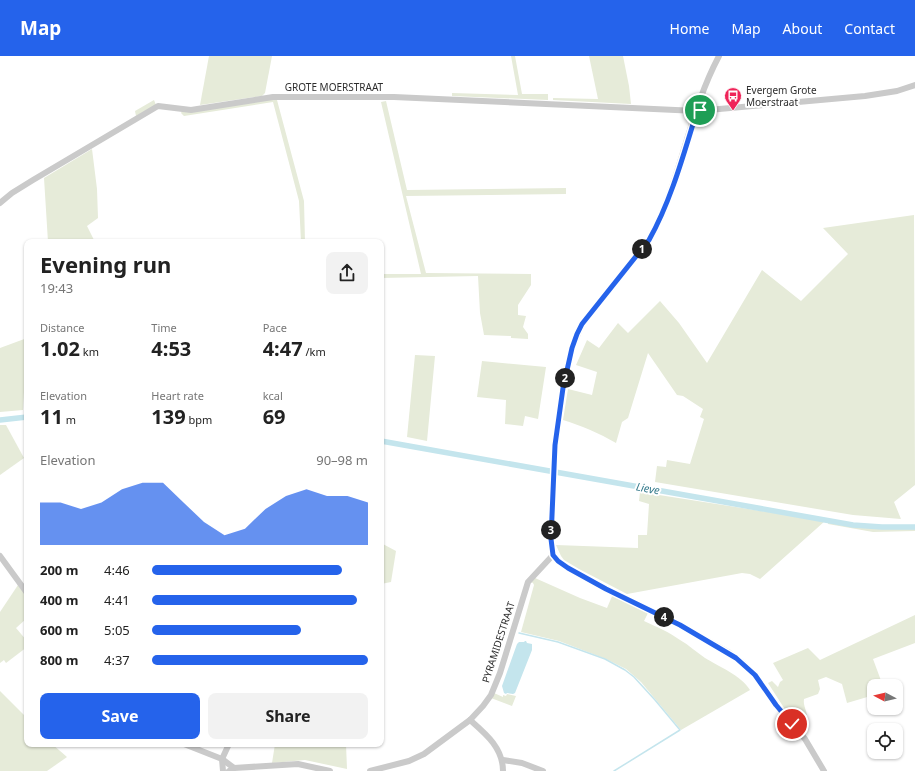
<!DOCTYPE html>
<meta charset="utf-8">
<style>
:root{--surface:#fff;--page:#f2f2f2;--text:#222;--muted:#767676;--accent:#2563eb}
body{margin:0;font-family:"Noto Sans",sans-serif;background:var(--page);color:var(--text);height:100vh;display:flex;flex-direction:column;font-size:15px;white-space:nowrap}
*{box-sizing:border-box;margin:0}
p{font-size:13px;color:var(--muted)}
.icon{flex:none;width:22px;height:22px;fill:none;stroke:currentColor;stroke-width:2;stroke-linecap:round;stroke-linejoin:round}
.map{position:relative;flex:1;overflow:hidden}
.sheet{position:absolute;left:24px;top:183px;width:360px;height:508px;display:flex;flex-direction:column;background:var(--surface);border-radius:8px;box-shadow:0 1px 3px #0004}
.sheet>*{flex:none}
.needle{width:26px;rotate:277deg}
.buttons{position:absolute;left:867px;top:623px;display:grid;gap:8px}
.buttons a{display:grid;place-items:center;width:36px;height:36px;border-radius:8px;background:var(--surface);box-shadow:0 1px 3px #0004;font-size:20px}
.pin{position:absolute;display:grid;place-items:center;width:34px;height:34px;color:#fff;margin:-17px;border:2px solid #fff;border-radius:50%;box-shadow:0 1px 4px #0007}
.km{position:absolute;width:20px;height:20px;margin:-10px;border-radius:50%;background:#222;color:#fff;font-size:11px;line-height:20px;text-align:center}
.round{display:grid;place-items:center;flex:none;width:42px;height:42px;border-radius:8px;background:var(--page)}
.head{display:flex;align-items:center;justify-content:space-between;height:68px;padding:0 16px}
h1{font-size:22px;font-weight:700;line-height:30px}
.figures{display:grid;grid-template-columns:repeat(3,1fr);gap:6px;height:68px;padding:4px 16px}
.figures div{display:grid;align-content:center}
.figures b{font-size:20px;font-weight:700}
.figures small{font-size:11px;font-weight:400}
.figures p{font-size:11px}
.chart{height:112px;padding:8px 16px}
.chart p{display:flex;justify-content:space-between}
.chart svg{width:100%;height:72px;margin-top:4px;fill:var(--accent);opacity:.7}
.cta{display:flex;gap:8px;margin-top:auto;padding:8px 16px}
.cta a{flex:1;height:46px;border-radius:8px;background:var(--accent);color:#fff;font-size:16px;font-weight:700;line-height:46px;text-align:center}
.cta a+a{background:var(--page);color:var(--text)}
ul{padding:0 16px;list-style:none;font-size:13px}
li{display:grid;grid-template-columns:64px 48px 1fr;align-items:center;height:30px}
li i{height:10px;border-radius:5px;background:var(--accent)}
header{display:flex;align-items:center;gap:24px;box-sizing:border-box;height:56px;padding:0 20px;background:var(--accent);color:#fff}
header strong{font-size:19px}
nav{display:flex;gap:22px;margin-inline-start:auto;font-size:14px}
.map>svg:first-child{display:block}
.green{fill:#e6ebd9}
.water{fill:#c4e5ed}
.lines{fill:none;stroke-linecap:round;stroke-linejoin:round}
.stream{stroke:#c4e5ed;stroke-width:1.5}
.canal{stroke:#c4e5ed;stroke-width:5.5}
.minor{stroke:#cacaca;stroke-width:6}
.route-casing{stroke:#fff;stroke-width:8}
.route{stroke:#2563eb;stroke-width:5}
.labels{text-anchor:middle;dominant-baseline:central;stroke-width:4;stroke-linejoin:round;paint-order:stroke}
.street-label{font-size:10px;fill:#2d2d2d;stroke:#fff}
.poi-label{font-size:10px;fill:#2d2d2d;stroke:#fff;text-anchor:start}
.water-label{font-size:11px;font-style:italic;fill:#357a8c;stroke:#fff}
</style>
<header>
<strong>Map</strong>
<nav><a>Home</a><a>Map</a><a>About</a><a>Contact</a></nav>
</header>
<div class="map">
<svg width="915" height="715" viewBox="0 0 915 715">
<rect width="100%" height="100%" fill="#fff"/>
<g class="green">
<path d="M 209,0 L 272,0 L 265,37 L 262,40 L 200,49 Z"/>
<path d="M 511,0 L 515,0 L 522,38 L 548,38 L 548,44 L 452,40 L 452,37 L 518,39 Z"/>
<path d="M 589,0 L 623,0 L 629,30 L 631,48 L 553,44 L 553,42 L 598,43 Z"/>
<path d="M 272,43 L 277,44 L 304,145 L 305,186 L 301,186 L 299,145 L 273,46 L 184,60 L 181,57 L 182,55 Z"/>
<path d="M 154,44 L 156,49 L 136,60 L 135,55 Z"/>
<path d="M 386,45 L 407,134 L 566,132 L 566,138 L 406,140 L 426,217 L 531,218 L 531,229 L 518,249 L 518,259 L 526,260 L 523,271 L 528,278 L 528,283 L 511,282 L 511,280 L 484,279 L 480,257 L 478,220 L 381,222 L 381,218 L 421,218 L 381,46 Z"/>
<path d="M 92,93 L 97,133 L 98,162 L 87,170 L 95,186 L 48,186 L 44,122 Z"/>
<path d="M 914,159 L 915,429 L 894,446 L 901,463 L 853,459 L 655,426 L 657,410 L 666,411 L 667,404 L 690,408 L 704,363 L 700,361 L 703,353 L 683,340 L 677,339 L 648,297 L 628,362 L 622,366 L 616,387 C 599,377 582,370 563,364 L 568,333 L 592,339 L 597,316 L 576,309 L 587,284 L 599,292 L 618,267 L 628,277 L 660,245 L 679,267 L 707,307 L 762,214 L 801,245 L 848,198 L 823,172 Z"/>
<path d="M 27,282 L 23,354 L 0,356 L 0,292 Z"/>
<path d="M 415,299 L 435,300 L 427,385 L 407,381 Z"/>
<path d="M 482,305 L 546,311 L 538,363 L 525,360 L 523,370 L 505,368 L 506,344 L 477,341 Z"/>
<path d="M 0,369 L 6,369 L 24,402 L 0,419 Z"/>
<path d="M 640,436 L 825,465 L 760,523 L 750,518 L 742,517 L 627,538 L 579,513 L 564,504 L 561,500 L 556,489 L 638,492 L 638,479 L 647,479 L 649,448 L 639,445 Z"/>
<path d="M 828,465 C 857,471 885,473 915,473 L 915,475 L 873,476 L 828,468 Z"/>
<path d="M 381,487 L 396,495 L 391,526 L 381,528 Z"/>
<path d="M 535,522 L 580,542 L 607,552 L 613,538 L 649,555 L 644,565 C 657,571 669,576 680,584 C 689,589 696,596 705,602 C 718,610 742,620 750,634 L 681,674 L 641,626 L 626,613 L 606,603 L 559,585 L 521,576 L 534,529 L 533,527 L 531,526 Z"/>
<path d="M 18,529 L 27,541 L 27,562 L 16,572 L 27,585 L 27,591 L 6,607 L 4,604 L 0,607 L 0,556 Z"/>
<path d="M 915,559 L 915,587 L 873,603 L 883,630 L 874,630 L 874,639 L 847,647 L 842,628 L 826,621 L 818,624 L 820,633 L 818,638 L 804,643 C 803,649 806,653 807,659 L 795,663 L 786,655 L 768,627 L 772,625 L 778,631 L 780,626 L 783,624 L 773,607 L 808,592 L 820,604 Z"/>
<path d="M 0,635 L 27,662 L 27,688 L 52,688 L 67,701 L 47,715 L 0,715 Z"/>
<path d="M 494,637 L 503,641 L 503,639 L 506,640 L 507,638 L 516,640 L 512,650 L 491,642 Z"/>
<path d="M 275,688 L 346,688 L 347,713 L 305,704 L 272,707 Z"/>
</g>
<path class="water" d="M 525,585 L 526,585 L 527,587 L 532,588 L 532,594 L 515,637 L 513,638 L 507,637 L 506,638 L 504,637 L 502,630 L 517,588 L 519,586 L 524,586 Z"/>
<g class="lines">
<path class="stream" d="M 519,577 L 558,586 L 605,603 L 625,614 L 634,621 L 655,644 L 680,674 L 614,715"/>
<g class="canal">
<path d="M 0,364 L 27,361"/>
<path d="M 381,385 C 538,414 696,440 853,469 L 882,471 L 915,471"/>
</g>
<g class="minor">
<path d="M 719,0 C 688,58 681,126 649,184 L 582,268 L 572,292 L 563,332 L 555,389 L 551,483 L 553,499 L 558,505 L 568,512 L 606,533 L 680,569 L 728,596 L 744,608 L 755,619 L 776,649 L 805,683 L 824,715"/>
<path d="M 0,147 L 12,137 L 33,124 L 158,50 L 191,54 L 273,41 L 394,41 L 697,55 L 865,40 L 897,35 L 915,29"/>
<path d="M 0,500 L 27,537"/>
<path d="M 470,664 C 486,678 503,692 503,715"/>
<path d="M 184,688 L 222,703 L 234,712"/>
<path d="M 503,704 L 522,707 L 543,715"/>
<path d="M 223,715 L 222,703 L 229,688"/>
<path d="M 229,715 L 234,712 L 298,708 L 330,715"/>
<path d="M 370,715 L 409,705 L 424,698 L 470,664 L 483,650 L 491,639 L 500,617 L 528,526 L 553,499"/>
</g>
</g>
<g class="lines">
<g class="route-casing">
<path id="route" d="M 700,54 L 697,55 C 684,97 671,145 649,184 L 582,268 L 577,278 L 572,292 L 563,332 L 555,389 L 551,483 L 553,499 L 558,505 L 568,512 L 606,533 L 680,569 L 736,602 L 755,619 L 776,649 L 792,668"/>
</g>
<use href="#route" class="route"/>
</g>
<defs>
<g id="bus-pin" transform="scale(0.9)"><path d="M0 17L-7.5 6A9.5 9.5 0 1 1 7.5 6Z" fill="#ef2459" stroke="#fff"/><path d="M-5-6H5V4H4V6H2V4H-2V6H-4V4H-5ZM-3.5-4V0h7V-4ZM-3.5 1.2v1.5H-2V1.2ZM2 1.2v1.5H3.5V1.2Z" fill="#fff"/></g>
</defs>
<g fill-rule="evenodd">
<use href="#bus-pin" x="733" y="40"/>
</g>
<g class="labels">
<g class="street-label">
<text x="334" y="31">GROTE MOERSTRAAT</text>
<text transform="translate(498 586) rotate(-72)">PYRAMIDESTRAAT</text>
</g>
<g class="poi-label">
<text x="746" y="34">Evergem Grote<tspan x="746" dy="12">Moerstraat</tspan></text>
</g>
<g class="water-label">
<text transform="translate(648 432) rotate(10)">Lieve</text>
</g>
</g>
</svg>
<div class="buttons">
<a><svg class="needle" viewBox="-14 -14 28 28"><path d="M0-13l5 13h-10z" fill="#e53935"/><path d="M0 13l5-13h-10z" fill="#767676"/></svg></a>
<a><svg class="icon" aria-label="locate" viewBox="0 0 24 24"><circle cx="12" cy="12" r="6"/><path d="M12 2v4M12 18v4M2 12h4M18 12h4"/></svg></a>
</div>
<div class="pin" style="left:700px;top:54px;background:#1e9e55"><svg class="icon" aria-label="arrive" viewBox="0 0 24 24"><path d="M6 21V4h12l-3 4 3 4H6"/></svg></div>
<div class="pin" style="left:792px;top:668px;background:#d93025"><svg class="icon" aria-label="check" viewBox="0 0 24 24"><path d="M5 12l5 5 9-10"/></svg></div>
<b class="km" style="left:642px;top:193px">1</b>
<b class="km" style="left:565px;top:322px">2</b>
<b class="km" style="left:551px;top:474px">3</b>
<b class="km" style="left:664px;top:561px">4</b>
<section class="sheet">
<div class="head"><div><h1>Evening run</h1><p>19:43</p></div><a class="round"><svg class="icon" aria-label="share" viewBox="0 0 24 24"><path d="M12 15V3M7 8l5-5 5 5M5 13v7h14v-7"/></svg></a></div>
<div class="figures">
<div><p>Distance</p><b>1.02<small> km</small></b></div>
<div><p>Time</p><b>4:53</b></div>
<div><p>Pace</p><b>4:47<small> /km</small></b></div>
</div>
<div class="figures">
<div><p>Elevation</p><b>11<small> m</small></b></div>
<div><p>Heart rate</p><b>139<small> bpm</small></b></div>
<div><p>kcal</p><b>69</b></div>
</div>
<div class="chart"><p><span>Elevation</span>90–98 m</p>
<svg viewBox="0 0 160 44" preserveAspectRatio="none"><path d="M0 44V18L10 18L20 22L30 18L40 10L50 6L60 6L70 18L80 30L90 38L100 34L110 22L120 14L130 10L140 14L150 14L160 18V44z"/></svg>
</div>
<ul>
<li><b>200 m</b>4:46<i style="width:88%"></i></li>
<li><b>400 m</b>4:41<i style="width:95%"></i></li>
<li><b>600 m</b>5:05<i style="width:69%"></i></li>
<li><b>800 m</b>4:37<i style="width:100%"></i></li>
</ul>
<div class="cta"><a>Save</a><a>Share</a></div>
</section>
</div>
